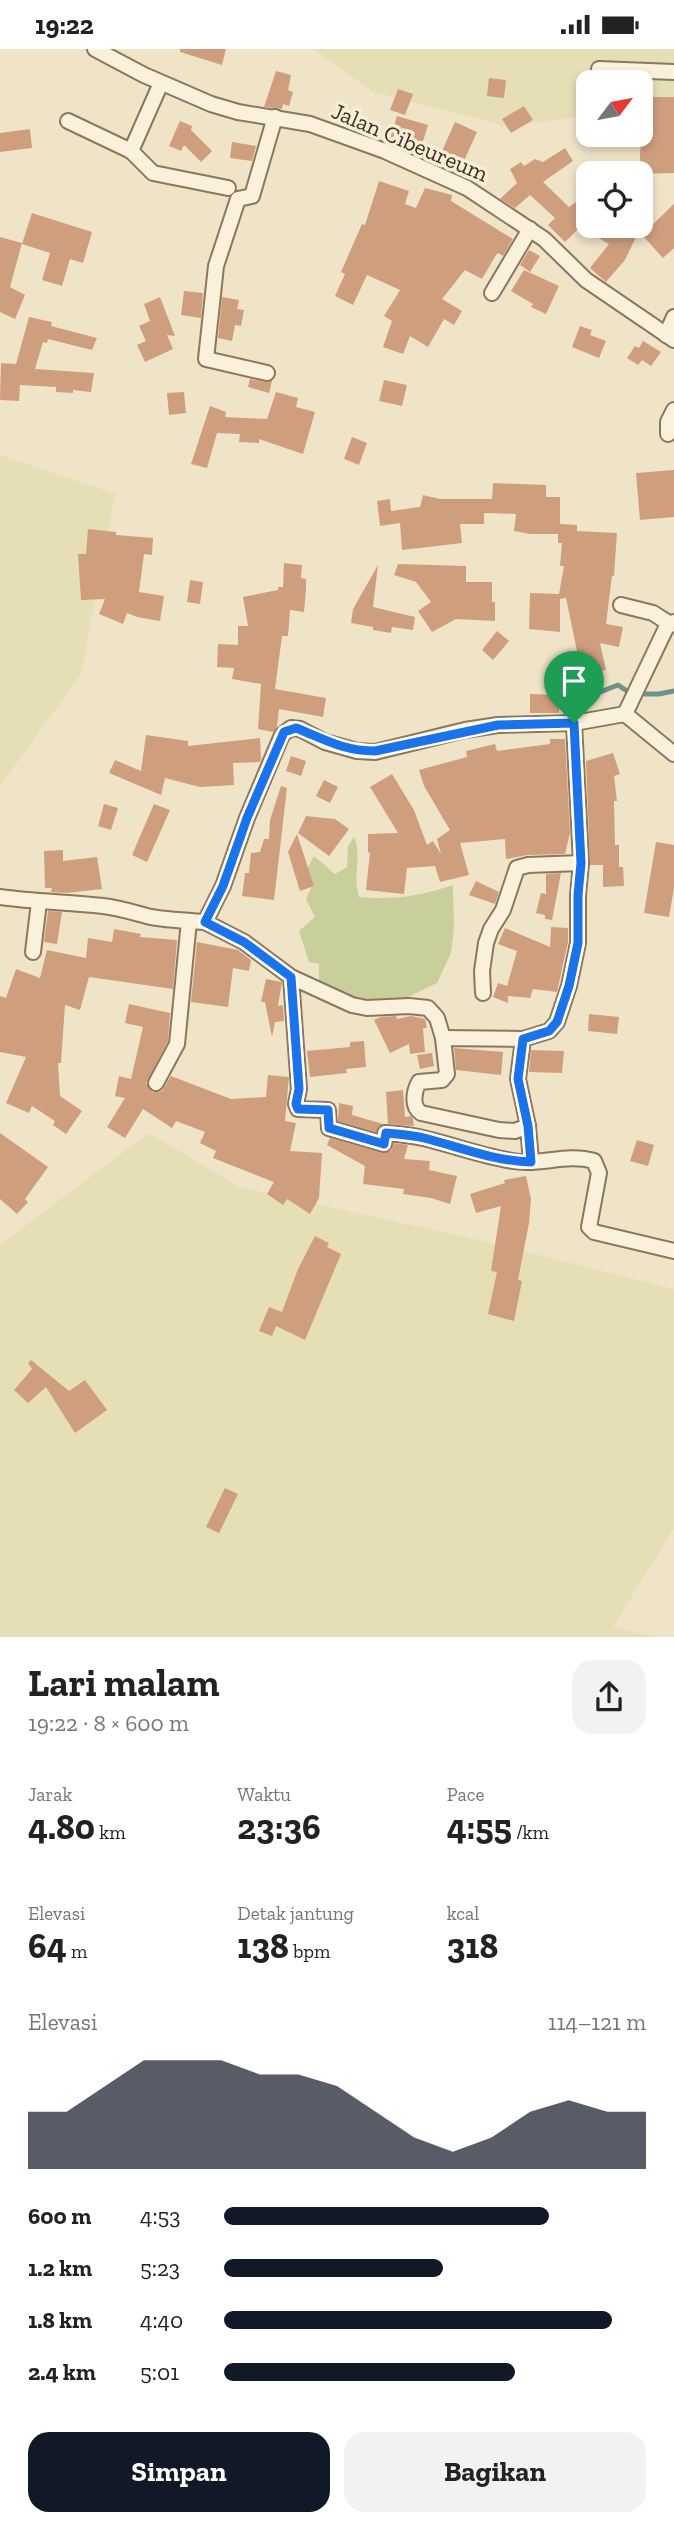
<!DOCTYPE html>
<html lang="id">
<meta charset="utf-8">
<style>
:root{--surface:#fff;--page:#f2f2f2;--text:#222;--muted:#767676;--accent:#111827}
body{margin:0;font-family:"Zilla Slab",serif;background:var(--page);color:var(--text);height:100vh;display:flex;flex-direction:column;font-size:26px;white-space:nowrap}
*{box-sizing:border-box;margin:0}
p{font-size:23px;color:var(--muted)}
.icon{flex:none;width:38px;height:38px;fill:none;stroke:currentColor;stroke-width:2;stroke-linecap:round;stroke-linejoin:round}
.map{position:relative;height:1588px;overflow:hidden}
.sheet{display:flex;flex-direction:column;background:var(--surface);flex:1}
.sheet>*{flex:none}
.needle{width:46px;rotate:58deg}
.buttons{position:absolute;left:576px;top:21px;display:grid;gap:14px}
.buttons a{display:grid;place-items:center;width:77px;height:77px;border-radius:14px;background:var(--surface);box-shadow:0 4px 10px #0003;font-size:35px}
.pin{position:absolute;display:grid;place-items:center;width:60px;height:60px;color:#fff;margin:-72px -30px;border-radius:50% 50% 50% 0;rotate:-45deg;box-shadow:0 0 7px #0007}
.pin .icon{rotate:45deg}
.round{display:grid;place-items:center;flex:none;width:74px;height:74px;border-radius:21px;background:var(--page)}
.headline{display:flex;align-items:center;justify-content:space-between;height:119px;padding:0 28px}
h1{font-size:38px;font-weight:700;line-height:52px}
.figures{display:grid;grid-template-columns:repeat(3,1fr);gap:10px;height:119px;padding:7px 28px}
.figures div{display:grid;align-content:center}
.figures b{font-size:35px;font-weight:700}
.figures small{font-size:19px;font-weight:400}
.figures p{font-size:19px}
.chart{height:196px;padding:14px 28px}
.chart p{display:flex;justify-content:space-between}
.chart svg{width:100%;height:126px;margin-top:7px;fill:var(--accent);opacity:.7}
.button{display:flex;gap:14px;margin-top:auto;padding:14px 28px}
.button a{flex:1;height:80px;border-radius:21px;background:var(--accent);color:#fff;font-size:28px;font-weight:700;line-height:80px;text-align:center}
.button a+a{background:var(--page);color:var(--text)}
ul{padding:0 28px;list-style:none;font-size:23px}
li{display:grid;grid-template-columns:112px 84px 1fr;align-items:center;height:52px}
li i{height:18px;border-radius:9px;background:var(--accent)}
.status{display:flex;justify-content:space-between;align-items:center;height:49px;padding:0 35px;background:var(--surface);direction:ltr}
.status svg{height:19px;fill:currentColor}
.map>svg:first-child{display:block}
.farmland{fill:#e6deb5}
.green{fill:#c9cf9b}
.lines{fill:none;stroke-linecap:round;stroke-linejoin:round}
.stream{stroke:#6f938a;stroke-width:5}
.building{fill:#cf9f7d}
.street-casing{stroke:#8d765c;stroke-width:18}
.street{stroke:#faf1dc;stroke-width:14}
.route-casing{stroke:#fff;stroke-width:14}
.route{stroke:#1a73e8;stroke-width:9}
.labels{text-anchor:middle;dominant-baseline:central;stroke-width:7;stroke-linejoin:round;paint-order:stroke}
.street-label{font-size:23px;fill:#3d2e20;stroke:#f7eed8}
</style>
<div class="status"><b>19:22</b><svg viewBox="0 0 49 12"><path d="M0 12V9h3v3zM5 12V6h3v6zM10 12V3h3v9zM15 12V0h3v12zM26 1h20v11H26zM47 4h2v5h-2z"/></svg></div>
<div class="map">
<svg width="674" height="1588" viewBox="0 0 674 1588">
<rect width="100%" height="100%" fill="#f0e4c8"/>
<g class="farmland">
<path d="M 313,0 L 674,0 L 674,56 L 641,60 L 640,33 L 588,33 L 588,67 L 507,77 L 373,43 Z"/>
<path d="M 0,406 L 115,445 L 81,625 L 0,737 Z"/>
<path d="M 149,1084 L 239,1138 L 475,1190 L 674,1240 L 674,1479 L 613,1578 L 655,1588 L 0,1588 L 0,1196 Z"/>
</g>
<path class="green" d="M 354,788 C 363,810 352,823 359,848 C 393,851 421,847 453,836 L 454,879 L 451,904 L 437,934 L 408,948 L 365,957 L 319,939 L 319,915 L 309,913 L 299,882 L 315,868 L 306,850 L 313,835 L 307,820 L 314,807 L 335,825 L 347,818 L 348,797 Z"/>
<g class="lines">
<g class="stream">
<path d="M 645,645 L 659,645 L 674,642"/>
<path d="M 573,647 L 585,649 L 618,636 L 630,644"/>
</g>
</g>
<g class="building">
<path d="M 180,0 L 226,0 L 222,16 L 180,3 Z"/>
<path d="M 276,22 L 291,26 L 288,41 L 293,43 L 289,57 L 283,55 L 282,60 L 264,58 Z"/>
<path d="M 489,29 L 506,31 L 504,49 L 487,47 Z"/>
<path d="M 398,40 L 413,45 L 405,66 L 390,61 Z"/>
<path d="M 640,48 L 674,48 L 674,124 L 640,125 L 640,106 L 643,64 L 640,64 Z"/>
<path d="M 524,57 L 533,71 L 511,84 L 502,70 Z"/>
<path d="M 397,67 L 428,76 L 421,99 L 390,90 Z"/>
<path d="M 180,72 L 192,77 L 191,81 L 212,102 L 201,113 L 184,96 L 181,102 L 169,97 Z"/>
<path d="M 455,73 L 477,83 L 463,114 L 441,104 Z"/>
<path d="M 30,80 L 32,99 L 0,103 L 0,84 Z"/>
<path d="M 232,93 L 256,97 L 252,112 L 230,109 Z"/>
<path d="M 565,99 L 573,112 L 543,133 L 569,158 L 588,144 L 588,171 L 582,177 L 620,177 L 637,186 L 625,211 L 606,233 L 590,219 L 609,195 L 580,178 L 565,193 L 548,176 L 555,169 L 530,146 L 515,159 L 500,150 L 517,134 L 510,120 L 521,113 L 524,117 L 535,110 L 543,113 Z"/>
<path d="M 379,132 L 409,142 L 405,155 L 416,159 L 425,139 L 452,146 L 451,152 L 513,190 L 503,207 L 498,204 L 496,206 L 482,230 L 465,221 L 442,250 L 462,262 L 454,276 L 444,270 L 428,298 L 410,287 L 403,305 L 383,298 L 392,272 L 384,267 L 400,241 L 367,226 L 353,256 L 335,247 L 345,225 L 341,223 L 362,175 L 365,176 Z"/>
<path d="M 674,155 L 674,199 L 663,209 L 642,186 Z"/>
<path d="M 32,164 L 92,183 L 83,214 L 70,210 L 62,237 L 42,231 L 50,204 L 22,195 Z"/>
<path d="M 0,188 L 22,194 L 10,238 L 25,246 L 15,270 L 0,263 Z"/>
<path d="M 529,201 L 540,207 L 530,223 L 520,216 Z"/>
<path d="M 524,221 L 559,237 L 546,265 L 531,258 L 533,255 L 511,242 Z"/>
<path d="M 184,242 L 203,244 L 201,269 L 181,266 Z"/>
<path d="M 160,248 L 175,287 L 167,286 L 173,300 L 145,313 L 137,296 L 146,292 L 139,277 L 150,272 L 144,255 Z"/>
<path d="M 222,248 L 239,251 L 237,260 L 244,261 L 241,277 L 235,276 L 232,292 L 218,289 Z"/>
<path d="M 29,268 L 52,273 L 51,277 L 97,289 L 92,301 L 48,290 L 47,294 L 43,293 L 35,320 L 94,324 L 91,343 L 73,341 L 73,344 L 56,343 L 56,338 L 20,336 L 19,352 L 0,351 L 1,314 L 16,315 Z"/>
<path d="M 580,277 L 592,281 L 590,286 L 606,292 L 599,309 L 572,298 Z"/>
<path d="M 643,292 L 661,303 L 651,317 L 642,311 L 638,316 L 627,309 L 635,297 L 639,299 Z"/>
<path d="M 250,330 L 266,333 L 272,332 L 269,344 L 248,338 Z"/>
<path d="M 384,331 L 407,336 L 402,357 L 379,352 Z"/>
<path d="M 184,343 L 186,364 L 169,366 L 167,344 Z"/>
<path d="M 276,343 L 298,349 L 296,358 L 315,363 L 303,405 L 259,390 L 259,394 L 239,393 L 240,385 L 217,384 L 207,419 L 191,415 L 210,357 L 226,363 L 225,368 L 267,370 Z"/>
<path d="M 352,388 L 367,394 L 359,416 L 344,410 Z"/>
<path d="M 674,421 L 674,468 L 640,471 L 636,424 Z"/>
<path d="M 493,434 L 546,436 L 546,448 L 560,448 L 560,475 L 577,476 L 577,482 L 617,484 L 614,527 L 612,527 L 606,575 L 623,578 L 619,598 L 600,594 L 606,621 L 582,626 L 566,549 L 560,550 L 560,583 L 529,580 L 530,544 L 559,545 L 564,517 L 560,517 L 562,494 L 558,494 L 558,485 L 530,485 L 514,482 L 516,465 L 484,464 L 484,475 L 460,475 L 462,494 L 402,501 L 400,474 L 380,477 L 377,452 L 390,450 L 391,462 L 420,458 L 423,446 L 440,450 L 492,450 Z"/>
<path d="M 88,480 L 116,483 L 116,486 L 153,489 L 152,506 L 144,505 L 139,543 L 164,547 L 160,572 L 137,568 L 127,564 L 123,575 L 99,565 L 105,550 L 81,551 L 78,505 L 86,505 Z"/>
<path d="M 284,514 L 302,516 L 301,529 L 306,530 L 306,540 L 304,563 L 290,561 L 288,587 L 282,587 L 275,640 L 326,649 L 323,668 L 279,660 L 277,678 L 273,683 L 258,680 L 261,635 L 232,630 L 234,619 L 217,618 L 218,595 L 238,596 L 238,577 L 248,577 L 243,548 L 278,541 L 278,538 L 283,538 Z"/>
<path d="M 398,515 L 466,517 L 466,533 L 492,533 L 492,553 L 495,553 L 495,572 L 456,570 L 432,583 L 418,562 L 431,553 L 416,533 L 394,526 Z"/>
<path d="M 378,516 L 373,558 L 415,568 L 413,581 L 392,578 L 391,584 L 373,581 L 373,578 L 351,574 L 353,560 Z"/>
<path d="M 190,531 L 203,533 L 200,555 L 187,553 Z"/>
<path d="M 497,582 L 509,592 L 493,611 L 482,601 Z"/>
<path d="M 530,645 L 559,646 L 559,664 L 530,664 Z"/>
<path d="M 146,686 L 188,692 L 188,697 L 260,689 L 261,710 L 260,713 L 233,714 L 234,736 L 200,738 L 165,729 L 161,746 L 109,724 L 115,711 L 141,722 Z"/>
<path d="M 550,690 L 565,690 L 570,784 L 565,805 L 528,806 L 506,810 L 505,790 L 460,794 L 469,826 L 440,833 L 435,817 L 407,819 L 404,845 L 366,841 L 370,803 L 368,804 L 368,785 L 398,784 L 370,738 L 392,725 L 414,761 L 427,796 L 433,792 L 441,805 L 437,790 L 450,781 L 424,737 L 419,721 L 467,708 L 466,702 L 495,695 L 497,702 L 550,695 Z"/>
<path d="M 613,704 L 620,725 L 614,727 L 617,752 L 614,752 L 615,796 L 619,796 L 619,818 L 623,818 L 624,837 L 603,838 L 603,816 L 590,816 L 586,712 Z"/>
<path d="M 291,707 L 306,712 L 301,727 L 286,722 Z"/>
<path d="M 324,731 L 338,738 L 330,754 L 316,747 Z"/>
<path d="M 281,737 L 287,739 L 274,851 L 242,847 L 245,824 L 249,824 L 251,804 L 260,803 L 264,790 L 269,790 L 270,771 Z"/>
<path d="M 104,755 L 118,759 L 111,781 L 98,777 Z"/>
<path d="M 154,755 L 170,761 L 147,813 L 132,806 Z"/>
<path d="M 306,767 L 335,770 L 349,780 L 329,807 L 298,784 Z"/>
<path d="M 297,785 L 314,837 L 300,842 L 288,803 Z"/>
<path d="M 656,793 L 674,796 L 674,839 L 669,868 L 644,864 Z"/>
<path d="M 63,801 L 63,812 L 97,808 L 102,840 L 66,844 L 51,843 L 52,839 L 45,839 L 44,802 Z"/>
<path d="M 561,824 L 552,871 L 545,870 L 545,866 L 536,864 L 541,844 L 546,845 L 546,825 Z"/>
<path d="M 476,832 L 499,843 L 495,855 L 469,846 Z"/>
<path d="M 48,862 L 62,863 L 57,895 L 44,893 Z"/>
<path d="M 551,878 L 568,879 L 568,893 L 557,943 L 533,940 L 530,949 L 508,947 L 508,954 L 493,948 L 498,934 L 507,937 L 517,902 L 498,895 L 505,879 L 550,898 Z"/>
<path d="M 114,880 L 141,885 L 140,888 L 177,891 L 173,940 L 89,928 L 80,961 L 65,956 L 61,1014 L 58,1014 L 60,1047 L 82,1062 L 66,1085 L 53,1076 L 55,1072 L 32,1057 L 29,1064 L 6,1054 L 26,1008 L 0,1003 L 0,947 L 6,949 L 16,920 L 40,929 L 47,901 L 86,909 L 88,889 L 112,893 Z"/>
<path d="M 197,893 L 238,901 L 251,911 L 249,922 L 233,919 L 228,958 L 191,953 Z"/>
<path d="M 266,930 L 282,933 L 278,957 L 283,956 L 284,972 L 275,973 L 272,988 L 265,953 L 261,953 Z"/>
<path d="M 129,955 L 170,964 L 168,992 L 146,1034 L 152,1043 L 162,1042 L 171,1027 L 231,1050 L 266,1048 L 268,1026 L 289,1028 L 285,1072 L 296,1074 L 290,1102 L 322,1104 L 319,1149 L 310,1165 L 287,1150 L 283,1156 L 267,1145 L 274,1133 L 213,1109 L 216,1102 L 200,1094 L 205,1083 L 176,1072 L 172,1079 L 143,1060 L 125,1089 L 107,1078 L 125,1049 L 115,1047 L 119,1027 L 131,1030 L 143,978 L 125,974 Z"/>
<path d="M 589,965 L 619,968 L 617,985 L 588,982 Z"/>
<path d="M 396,967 L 397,970 L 411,967 L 425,970 L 427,979 L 423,979 L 425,1003 L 410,1005 L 409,995 L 390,1004 L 374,971 L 381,968 Z"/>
<path d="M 364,992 L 366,1018 L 346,1020 L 347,1024 L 310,1028 L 307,1002 L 350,998 L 350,993 Z"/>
<path d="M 454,999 L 503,1003 L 501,1026 L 456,1021 Z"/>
<path d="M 531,1001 L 564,1002 L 562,1024 L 529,1023 Z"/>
<path d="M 432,1004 L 434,1017 L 420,1020 L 417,1006 Z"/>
<path d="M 403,1041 L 405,1068 L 411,1067 L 413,1070 L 414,1077 L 388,1075 L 386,1043 Z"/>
<path d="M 339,1054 L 353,1057 L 352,1066 L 383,1075 L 378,1078 L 376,1083 L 338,1072 Z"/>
<path d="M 0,1084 L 48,1118 L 25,1150 L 28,1153 L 17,1165 L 0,1150 Z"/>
<path d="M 330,1089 L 382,1104 L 391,1102 L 394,1094 L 408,1096 L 404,1110 L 430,1112 L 429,1121 L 457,1127 L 450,1155 L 431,1149 L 403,1145 L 404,1140 L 363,1135 L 365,1117 L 327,1096 Z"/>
<path d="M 637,1091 L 654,1096 L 648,1117 L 630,1112 Z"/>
<path d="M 526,1127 L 531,1150 L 529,1174 L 518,1231 L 522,1232 L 514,1272 L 488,1265 L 497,1223 L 491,1222 L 501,1157 L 476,1164 L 470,1145 L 505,1134 L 504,1131 Z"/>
<path d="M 315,1187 L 329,1194 L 327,1198 L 341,1205 L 305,1291 L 276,1277 L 272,1287 L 259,1282 L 269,1258 L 282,1263 L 298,1220 Z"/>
<path d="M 31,1311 L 69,1342 L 85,1331 L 107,1361 L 75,1384 L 46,1338 L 28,1354 L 14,1341 L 32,1320 L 28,1314 Z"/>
<path d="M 225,1439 L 238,1445 L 219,1484 L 206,1478 Z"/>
</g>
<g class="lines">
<g class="street-casing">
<g id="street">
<path d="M 95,0 L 144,26 L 211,55 L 238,63 L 310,75 L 385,102 L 467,139 L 544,190 L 586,231 L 674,291"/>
<path d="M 599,20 L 674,23"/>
<path d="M 161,34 L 131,102 L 153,124 L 228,139"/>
<path d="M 68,72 L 131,102"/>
<path d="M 492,244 L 530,180"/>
<path d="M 666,286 L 674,268"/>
<path d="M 267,324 L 206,310 L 216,217 L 238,150 L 252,147 L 275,68"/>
<path d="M 668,385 L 668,373 L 674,361"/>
<path d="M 621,556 L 653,564 L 670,575"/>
<path d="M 625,665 L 666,579 L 674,573"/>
<path d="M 0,848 C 34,853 69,853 103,857 C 120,859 135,864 151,868 C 169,871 187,872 205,873 L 223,837 L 247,769 L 282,686 L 291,679 L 300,680 L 325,693 L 357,702 L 375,703 L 465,681 L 498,676 L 574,674 L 625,665 L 674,705"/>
<path d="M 205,873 L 244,893 L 291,928 L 352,956 L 367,959 L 409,957 L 428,959 L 437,969 L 443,989"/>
<path d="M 33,903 L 39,853"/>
<path d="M 291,928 L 299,1040 L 296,1055 L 298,1060 L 328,1061 L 329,1079 L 384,1095 L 385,1084 C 398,1085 411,1086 423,1089 C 453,1096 482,1107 513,1112 C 540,1117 566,1104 594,1112 L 599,1124 L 589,1178 L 594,1183 L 674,1202"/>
<path d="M 483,944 L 482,922 L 486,894 L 491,880 L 503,861 L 517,819 L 528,816 L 581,814"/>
<path d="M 523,990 L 443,989 L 447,1025 L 442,1031 L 419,1033 C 414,1042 411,1057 421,1064 L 499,1081 L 515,1082 L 528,1077"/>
<path d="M 156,1034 L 177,995 L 189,872"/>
<path d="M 531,1113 L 528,1077 L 518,1030 L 523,990 L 549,982 L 557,973 L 569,937 L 578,894 L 578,846 L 581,814 L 574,674"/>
</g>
</g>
<use href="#street" class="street"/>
</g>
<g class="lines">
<g class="route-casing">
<path id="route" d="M 574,674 L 581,814 L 578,846 L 578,894 L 569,937 L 557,973 L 549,982 L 523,990 L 518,1030 L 528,1077 L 531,1113 C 494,1112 460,1098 424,1089 C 412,1086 398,1085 386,1084 L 384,1095 L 329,1079 L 328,1061 L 298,1060 L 296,1055 L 299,1040 L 291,928 L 244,893 L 205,873 L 223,837 L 247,769 L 284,683 L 296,679 C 324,690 343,702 375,702 L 498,676 Z"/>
</g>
<use href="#route" class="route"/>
</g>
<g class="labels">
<g class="street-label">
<text transform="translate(410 93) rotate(23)">Jalan Cibeureum</text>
</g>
</g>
</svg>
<div class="buttons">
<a><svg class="needle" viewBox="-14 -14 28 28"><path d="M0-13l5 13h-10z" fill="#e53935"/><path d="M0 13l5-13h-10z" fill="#767676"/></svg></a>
<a><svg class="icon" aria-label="locate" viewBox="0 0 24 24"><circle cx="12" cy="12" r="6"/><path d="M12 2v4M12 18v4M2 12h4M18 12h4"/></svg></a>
</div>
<div class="pin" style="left:574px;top:674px;background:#1e9e55"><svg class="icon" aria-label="arrive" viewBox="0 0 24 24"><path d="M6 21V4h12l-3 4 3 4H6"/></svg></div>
</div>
<section class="sheet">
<div class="headline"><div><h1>Lari malam</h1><p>19:22 · 8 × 600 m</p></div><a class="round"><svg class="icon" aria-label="share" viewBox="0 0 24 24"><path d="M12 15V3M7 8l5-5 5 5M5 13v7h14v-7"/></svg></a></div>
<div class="figures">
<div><p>Jarak</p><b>4.80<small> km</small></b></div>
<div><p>Waktu</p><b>23:36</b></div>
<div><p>Pace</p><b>4:55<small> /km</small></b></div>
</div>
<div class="figures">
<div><p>Elevasi</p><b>64<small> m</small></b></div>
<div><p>Detak jantung</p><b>138<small> bpm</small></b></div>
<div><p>kcal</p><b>318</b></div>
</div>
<div class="chart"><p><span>Elevasi</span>114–121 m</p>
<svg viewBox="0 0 160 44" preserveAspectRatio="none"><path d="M0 44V24L10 24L20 15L30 6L40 6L50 6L60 11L70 11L80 15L90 24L100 33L110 38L120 33L130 24L140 20L150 24L160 24V44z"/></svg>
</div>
<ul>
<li><b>600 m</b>4:53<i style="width:77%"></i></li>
<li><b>1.2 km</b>5:23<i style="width:52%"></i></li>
<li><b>1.8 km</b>4:40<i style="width:92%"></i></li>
<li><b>2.4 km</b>5:01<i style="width:69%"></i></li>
</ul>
<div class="button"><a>Simpan</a><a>Bagikan</a></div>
</section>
